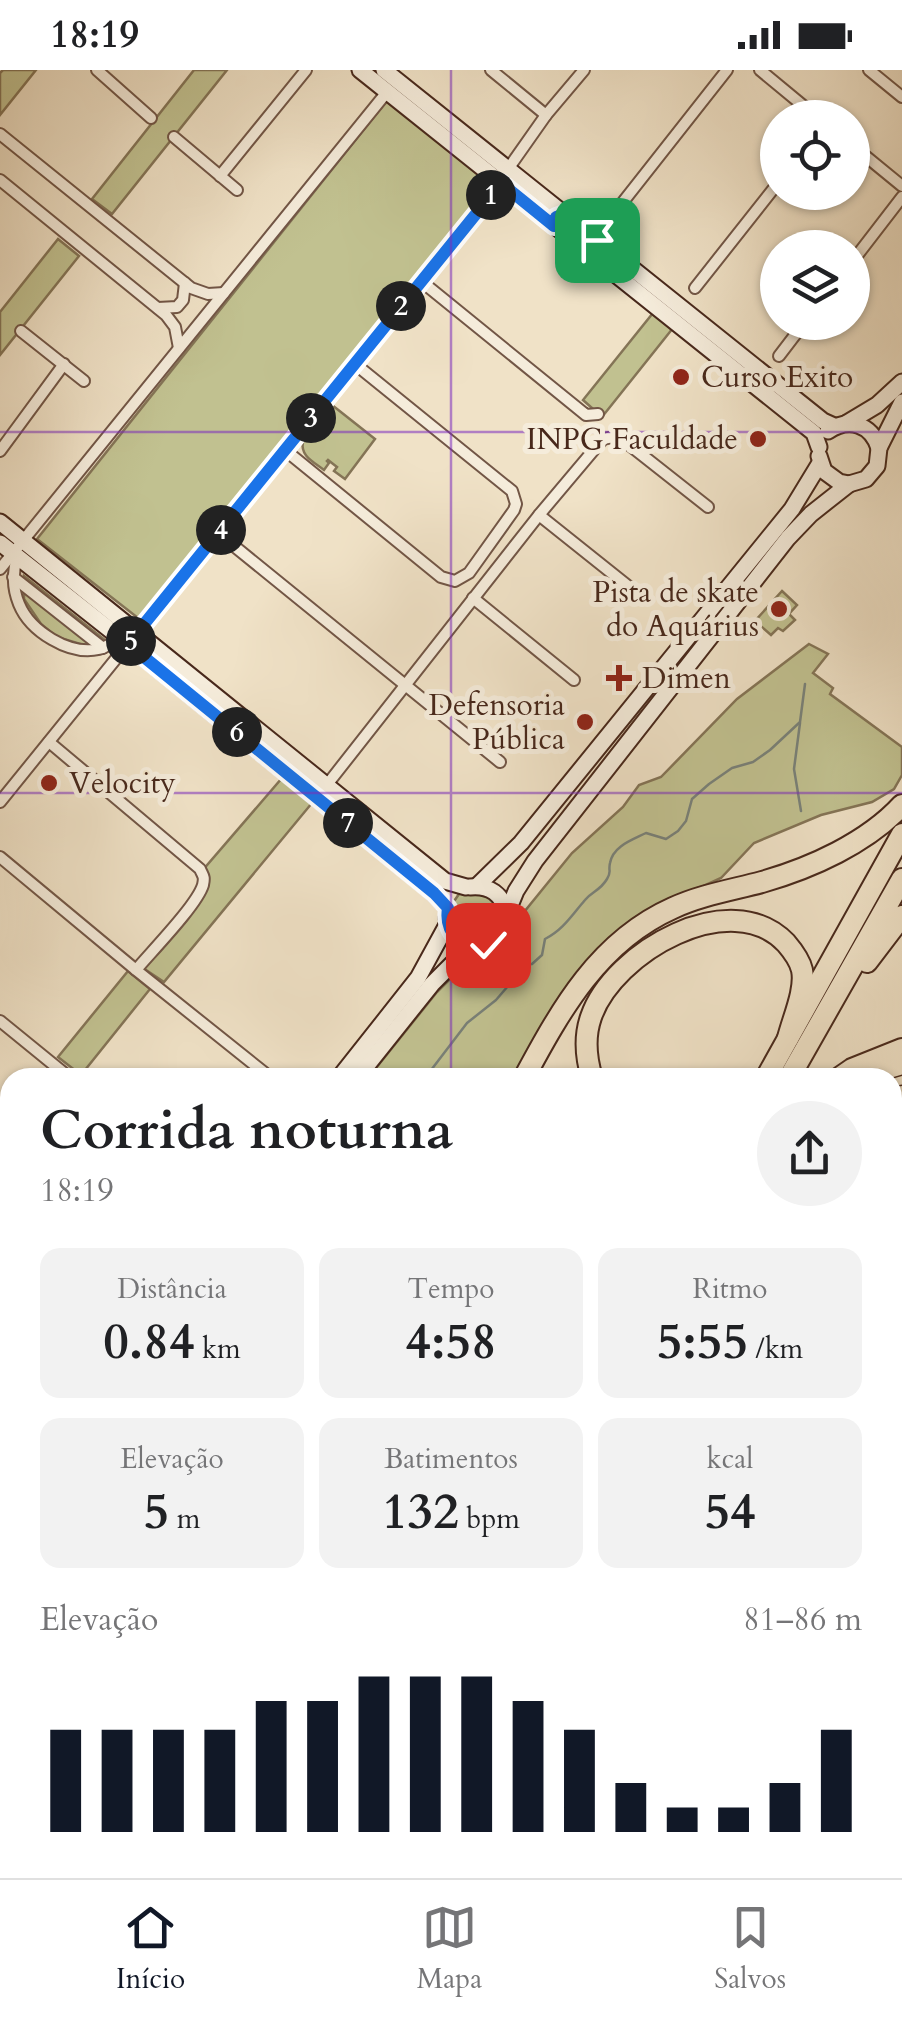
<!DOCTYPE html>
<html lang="pt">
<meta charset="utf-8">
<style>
:root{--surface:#fff;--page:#f2f2f2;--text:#202124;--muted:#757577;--line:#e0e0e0;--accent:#111827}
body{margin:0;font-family:Cardo,serif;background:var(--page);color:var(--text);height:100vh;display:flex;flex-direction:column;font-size:38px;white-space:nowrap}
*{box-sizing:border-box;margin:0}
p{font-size:32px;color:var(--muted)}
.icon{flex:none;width:55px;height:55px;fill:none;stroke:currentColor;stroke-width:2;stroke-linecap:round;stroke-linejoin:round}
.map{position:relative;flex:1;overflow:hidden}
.details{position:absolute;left:0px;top:998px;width:902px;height:812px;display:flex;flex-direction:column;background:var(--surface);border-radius:30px 30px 0 0;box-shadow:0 2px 8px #0004}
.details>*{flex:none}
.fabs{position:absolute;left:760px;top:30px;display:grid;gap:20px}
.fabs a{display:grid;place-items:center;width:110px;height:110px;border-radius:50%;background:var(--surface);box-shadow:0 2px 8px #0004;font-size:50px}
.pin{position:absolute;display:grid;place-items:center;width:85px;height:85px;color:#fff;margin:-42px;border-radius:20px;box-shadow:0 5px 15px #0006}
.km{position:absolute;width:50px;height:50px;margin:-25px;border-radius:50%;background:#222;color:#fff;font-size:28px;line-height:50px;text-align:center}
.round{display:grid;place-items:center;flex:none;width:105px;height:105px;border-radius:52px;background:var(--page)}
.summary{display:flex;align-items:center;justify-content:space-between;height:170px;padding:0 40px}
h1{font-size:55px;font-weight:700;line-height:75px}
.stats{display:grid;grid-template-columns:repeat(3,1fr);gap:15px;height:170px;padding:10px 40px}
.stats div{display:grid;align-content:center;border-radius:20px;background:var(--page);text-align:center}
.stats b{font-size:50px;font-weight:700}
.stats small{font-size:28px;font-weight:400}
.stats p{font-size:28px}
.chart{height:280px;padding:20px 40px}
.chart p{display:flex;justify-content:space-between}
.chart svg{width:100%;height:180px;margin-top:10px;stroke:var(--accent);stroke-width:6}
.status{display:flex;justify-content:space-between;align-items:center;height:70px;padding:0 50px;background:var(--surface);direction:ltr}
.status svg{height:28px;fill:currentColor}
.tab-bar{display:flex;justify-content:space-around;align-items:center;height:140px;border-top:2px solid var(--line);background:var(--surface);font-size:28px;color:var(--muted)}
.tab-bar a{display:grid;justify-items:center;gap:5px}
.tab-bar .active{color:var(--accent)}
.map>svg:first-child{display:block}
.green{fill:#c1c190;stroke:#847456;stroke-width:2.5}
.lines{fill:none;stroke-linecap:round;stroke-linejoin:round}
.stream{stroke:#798179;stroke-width:2.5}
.street-casing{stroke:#725646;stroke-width:14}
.secondary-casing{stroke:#48281b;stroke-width:19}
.primary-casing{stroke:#48281b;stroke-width:21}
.highway-casing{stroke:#48281b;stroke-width:24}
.street{stroke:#f5ecdb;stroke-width:10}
.secondary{stroke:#f5ecdb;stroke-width:15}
.primary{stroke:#f0e2c7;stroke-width:18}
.highway{stroke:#f0e2c7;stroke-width:20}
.route-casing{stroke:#fff;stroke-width:20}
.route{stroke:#1a73e8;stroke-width:12}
.grid{fill:none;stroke:#7b2cbf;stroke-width:2.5;stroke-opacity:0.55}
.poi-dot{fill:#8f2418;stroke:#f5ecdb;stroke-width:4}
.labels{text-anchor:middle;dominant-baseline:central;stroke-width:10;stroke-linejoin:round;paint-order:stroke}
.poi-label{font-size:30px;fill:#48281b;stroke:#f5ecdb;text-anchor:start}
</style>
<div class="status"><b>18:19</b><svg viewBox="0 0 49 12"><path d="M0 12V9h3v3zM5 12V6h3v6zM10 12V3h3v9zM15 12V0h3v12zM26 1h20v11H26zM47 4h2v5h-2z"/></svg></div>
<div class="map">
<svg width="902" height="1808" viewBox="0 0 902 1808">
<rect width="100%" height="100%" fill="#f0e2c7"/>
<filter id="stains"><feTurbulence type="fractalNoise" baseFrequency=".002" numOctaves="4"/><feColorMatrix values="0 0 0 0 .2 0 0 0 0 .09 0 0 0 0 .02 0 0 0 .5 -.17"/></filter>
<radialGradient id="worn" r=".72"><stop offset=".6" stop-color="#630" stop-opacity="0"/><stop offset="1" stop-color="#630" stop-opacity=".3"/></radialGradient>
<g class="green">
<path d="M 3,0 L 36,0 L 0,45 L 0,3 Z"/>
<path d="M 194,0 L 227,0 L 112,144 L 92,129 Z"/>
<path d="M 389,28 L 494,113 L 138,548 L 37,469 Z"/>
<path d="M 58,169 L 79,186 L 0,285 L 0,242 Z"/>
<path d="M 657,238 L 677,253 L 602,347 L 583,330 Z"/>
<path d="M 332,335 L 375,369 L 345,409 L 334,401 L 337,397 L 328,390 L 327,391 L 329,393 L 324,400 C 314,392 300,386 303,372 Z"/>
<path d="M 24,506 L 105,570 L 87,576 L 57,567 L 41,554 L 24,529 Z"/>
<path d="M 782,521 L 797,535 L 789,544 L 795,550 L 783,561 L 778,558 L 771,565 L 755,551 Z"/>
<path d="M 809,574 L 828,584 L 813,603 L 833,618 L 830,624 L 902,677 L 902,705 L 894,719 L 872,732 L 821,745 L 754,773 L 721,808 L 666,833 L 611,871 L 517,1007 L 368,1008 L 437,922 L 451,908 L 471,892 L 494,879 L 572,783 L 623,737 L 639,715 L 661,707 L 737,629 Z"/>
<path d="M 282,708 L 312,733 L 164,912 L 140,896 L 202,820 L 202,801 Z"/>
<path d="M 467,819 L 493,823 L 504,852 L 487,871 L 461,867 L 450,837 L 459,824 Z"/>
<path d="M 128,901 L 150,919 L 81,1005 L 58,987 Z"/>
<path d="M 902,1651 L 902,1808 L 803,1808 L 808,1800 L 892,1800 L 893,1666 Z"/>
</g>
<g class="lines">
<g class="stream">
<path d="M 800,653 L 794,699 L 801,741"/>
<path d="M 425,1008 L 467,953 L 496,930 L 508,916 L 519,895 L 532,894 L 542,885 L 545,869 C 563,860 572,845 585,830 C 592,821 600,821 607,809 C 612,801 608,802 610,793 C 613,776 632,770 646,763 L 666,769 L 678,761 L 686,751 L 692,729 L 709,714 L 732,698 L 753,692 L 770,680 L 800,652 L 805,614"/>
<path d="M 0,1521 L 10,1513"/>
</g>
<g class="street-casing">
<g id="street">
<path d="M 97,0 L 151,48"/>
<path d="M 491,0 L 546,45"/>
<path d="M 760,0 L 818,48"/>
<path d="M 869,0 L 902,27"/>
<path d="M 0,64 L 191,218 L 208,224 L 224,223"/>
<path d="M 174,67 L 237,120"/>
<path d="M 852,75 L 902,116"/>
<path d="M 508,99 L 546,45 L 584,0"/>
<path d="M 220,106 L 306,0"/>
<path d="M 0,110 L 166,245 L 175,257 L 179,278"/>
<path d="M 608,151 L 727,0"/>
<path d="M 852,192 L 902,127"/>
<path d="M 421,211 L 586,345 L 598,344"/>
<path d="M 695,218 L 778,113"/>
<path d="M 158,238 L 177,237 L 183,230 L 185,213"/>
<path d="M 21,261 L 84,311"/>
<path d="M 779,286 L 805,252"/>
<path d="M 285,380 L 441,507 L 455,511 L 469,503 L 514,440 L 516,434 L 512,421 L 355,294"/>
<path d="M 0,381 L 64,294"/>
<path d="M 539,445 L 643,528"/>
<path d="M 234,476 L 500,692"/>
<path d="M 17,486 C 13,503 12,517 19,534 C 30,561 69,586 99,579 C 107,577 114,572 120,568"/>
<path d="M 0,499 L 387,22"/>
<path d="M 13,507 L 103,578"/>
<path d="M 473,528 L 574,610"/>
<path d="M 49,672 L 200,799 C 203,806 205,806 203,815 C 197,835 151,882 136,900"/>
<path d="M 326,716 L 539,445 L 603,369 L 618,366 L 708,437"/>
<path d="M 0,732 L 501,113"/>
<path d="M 0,787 L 136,900 L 271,1008"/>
<path d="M 0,951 L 70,1008"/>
<path d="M 892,1370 L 902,1398"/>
<path d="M 892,1547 L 902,1544"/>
<path d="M 892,1652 L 902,1637"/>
<path d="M 0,1673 L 10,1663"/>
<path d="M 697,1800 L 711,1808"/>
<path d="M 11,1808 L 19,1800"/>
<path d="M 147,1808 L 150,1800"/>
<path d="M 649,1808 L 653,1800"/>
<path d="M 793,1808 L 798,1800"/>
</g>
</g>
<g class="secondary-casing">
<g id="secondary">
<path d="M 360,0 L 814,363 L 819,377"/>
<path d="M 384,0 L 823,351 L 834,356"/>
<path d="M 847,353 L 877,335 L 902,312"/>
<path d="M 828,361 C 849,347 871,354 879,378"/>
<path d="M 819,386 L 824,401 L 839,412 L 849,414 L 866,409 L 877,396 L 879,378 L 902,332"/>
<path d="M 0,452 L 445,811 L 466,817"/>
<path d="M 0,473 L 128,574 L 434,823 L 448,838"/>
<path d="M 477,816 L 521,773 L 792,439 L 820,393"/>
<path d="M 470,817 C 490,815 502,824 507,843"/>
<path d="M 447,848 C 451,866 460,875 479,877"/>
<path d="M 339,1008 L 418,908 L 448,853"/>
<path d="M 357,1008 L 432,914 L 452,894 L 479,877 L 497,870 L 503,862 L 507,843 L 516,821 L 535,791 L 788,468 L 811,444 L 849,414"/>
<path d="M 0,1641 L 10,1634"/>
</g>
</g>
<g class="primary-casing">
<g id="primary">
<path d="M 858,1008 L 902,995"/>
<path d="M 892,1028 L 902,1025"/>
<path d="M 892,1111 L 902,1108"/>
<path d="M 892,1133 L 902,1130"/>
<path d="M 892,1203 L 896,1172 L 902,1159"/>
<path d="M 0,1255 L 10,1253"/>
<path d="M 0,1286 L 10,1283"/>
<path d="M 0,1362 L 10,1359"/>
<path d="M 0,1390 L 10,1387"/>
<path d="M 313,1808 L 317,1800"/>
<path d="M 345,1808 L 349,1800"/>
</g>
</g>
<g class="highway-casing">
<g id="highway">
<path d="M 867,892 L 902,846"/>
<path d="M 524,1008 C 561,939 599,871 673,838 C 701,825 732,820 762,812 C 811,798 867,773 902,735"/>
<path d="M 592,1008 C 586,988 584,967 591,947 C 613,882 731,815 786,873 C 792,880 800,891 802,900 C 806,920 793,948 788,968"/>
<path d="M 766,1008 L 902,764"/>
<path d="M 789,1008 L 902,809"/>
<path d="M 839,1008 L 852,999 L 902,979"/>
<path d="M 892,1040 L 902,1037"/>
<path d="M 892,1082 L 902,1079"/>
<path d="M 0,1311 L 10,1308"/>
<path d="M 0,1344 L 10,1341"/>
</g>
</g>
<use href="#street" class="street"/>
<use href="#secondary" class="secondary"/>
<use href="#primary" class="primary"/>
<use href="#highway" class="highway"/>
</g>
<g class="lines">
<g class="route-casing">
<path id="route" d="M 488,875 C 463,880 444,864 448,838 L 434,823 L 128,574 L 501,113 L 554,156 L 556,147 L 564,144 L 597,170"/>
</g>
<use href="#route" class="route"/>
</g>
<path class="grid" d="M 451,0 L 451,1008M 0,362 L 902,362M 0,723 L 902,723M 0,1085 L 10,1085M 892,1085 L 902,1085M 0,1446 L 10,1446M 892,1446 L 902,1446M 451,1800 L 451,1808"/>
<g class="poi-dot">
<circle cx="681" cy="307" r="10"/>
<circle cx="758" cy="369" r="10"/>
<circle cx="779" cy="539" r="10"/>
<path d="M614 593h10v10h10v10h-10v10h-10v-10h-10v-10h10z"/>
<circle cx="585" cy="652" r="10"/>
<circle cx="49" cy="713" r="10"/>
</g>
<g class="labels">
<g class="poi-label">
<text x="701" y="307">Curso Exito</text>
<text x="738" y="369" text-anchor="end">INPG Faculdade</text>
<text x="759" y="522" text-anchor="end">Pista de skate<tspan x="759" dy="34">do Aquárius</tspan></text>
<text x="642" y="608">Dimen</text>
<text x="565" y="635" text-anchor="end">Defensoria<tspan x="565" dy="34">Pública</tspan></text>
<text x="69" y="713">Velocity</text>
</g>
</g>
<rect width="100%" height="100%" filter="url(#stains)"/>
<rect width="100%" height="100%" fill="url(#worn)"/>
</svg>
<div class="fabs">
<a><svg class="icon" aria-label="locate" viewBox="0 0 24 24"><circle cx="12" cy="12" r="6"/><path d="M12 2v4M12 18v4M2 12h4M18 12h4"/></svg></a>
<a><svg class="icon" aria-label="layers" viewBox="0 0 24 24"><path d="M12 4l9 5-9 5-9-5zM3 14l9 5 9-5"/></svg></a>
</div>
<div class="pin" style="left:597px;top:170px;background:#1e9e55"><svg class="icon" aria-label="arrive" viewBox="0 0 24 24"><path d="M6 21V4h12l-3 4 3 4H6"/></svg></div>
<div class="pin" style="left:488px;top:875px;background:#d93025"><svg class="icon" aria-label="check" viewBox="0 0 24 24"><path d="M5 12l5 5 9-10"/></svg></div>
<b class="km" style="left:491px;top:125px">1</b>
<b class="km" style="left:401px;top:236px">2</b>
<b class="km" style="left:311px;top:348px">3</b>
<b class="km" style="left:221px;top:460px">4</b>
<b class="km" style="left:131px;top:571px">5</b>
<b class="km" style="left:237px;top:662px">6</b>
<b class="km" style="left:348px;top:753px">7</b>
<section class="details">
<div class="summary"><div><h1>Corrida noturna</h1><p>18:19</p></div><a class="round"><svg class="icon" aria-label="share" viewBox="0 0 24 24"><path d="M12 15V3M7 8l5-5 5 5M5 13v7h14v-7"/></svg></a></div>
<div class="stats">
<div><p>Distância</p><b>0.84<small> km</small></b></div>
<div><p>Tempo</p><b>4:58</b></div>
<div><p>Ritmo</p><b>5:55<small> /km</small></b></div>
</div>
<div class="stats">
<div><p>Elevação</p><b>5<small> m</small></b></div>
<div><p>Batimentos</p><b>132<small> bpm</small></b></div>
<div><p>kcal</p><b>54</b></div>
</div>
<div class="chart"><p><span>Elevação</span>81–86 m</p>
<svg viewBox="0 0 160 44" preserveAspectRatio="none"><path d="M5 44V19M15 44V19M25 44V19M35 44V19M45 44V12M55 44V12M65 44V6M75 44V6M85 44V6M95 44V12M105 44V19M115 44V32M125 44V38M135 44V38M145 44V32M155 44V19"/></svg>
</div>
</section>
</div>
<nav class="tab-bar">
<a class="active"><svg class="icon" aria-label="home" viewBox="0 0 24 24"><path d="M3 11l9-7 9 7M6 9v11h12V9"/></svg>Início</a>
<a><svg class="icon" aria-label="map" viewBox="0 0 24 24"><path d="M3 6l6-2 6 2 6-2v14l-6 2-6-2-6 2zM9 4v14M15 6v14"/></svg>Mapa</a>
<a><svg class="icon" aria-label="saved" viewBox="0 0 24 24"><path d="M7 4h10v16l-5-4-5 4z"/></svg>Salvos</a>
</nav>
